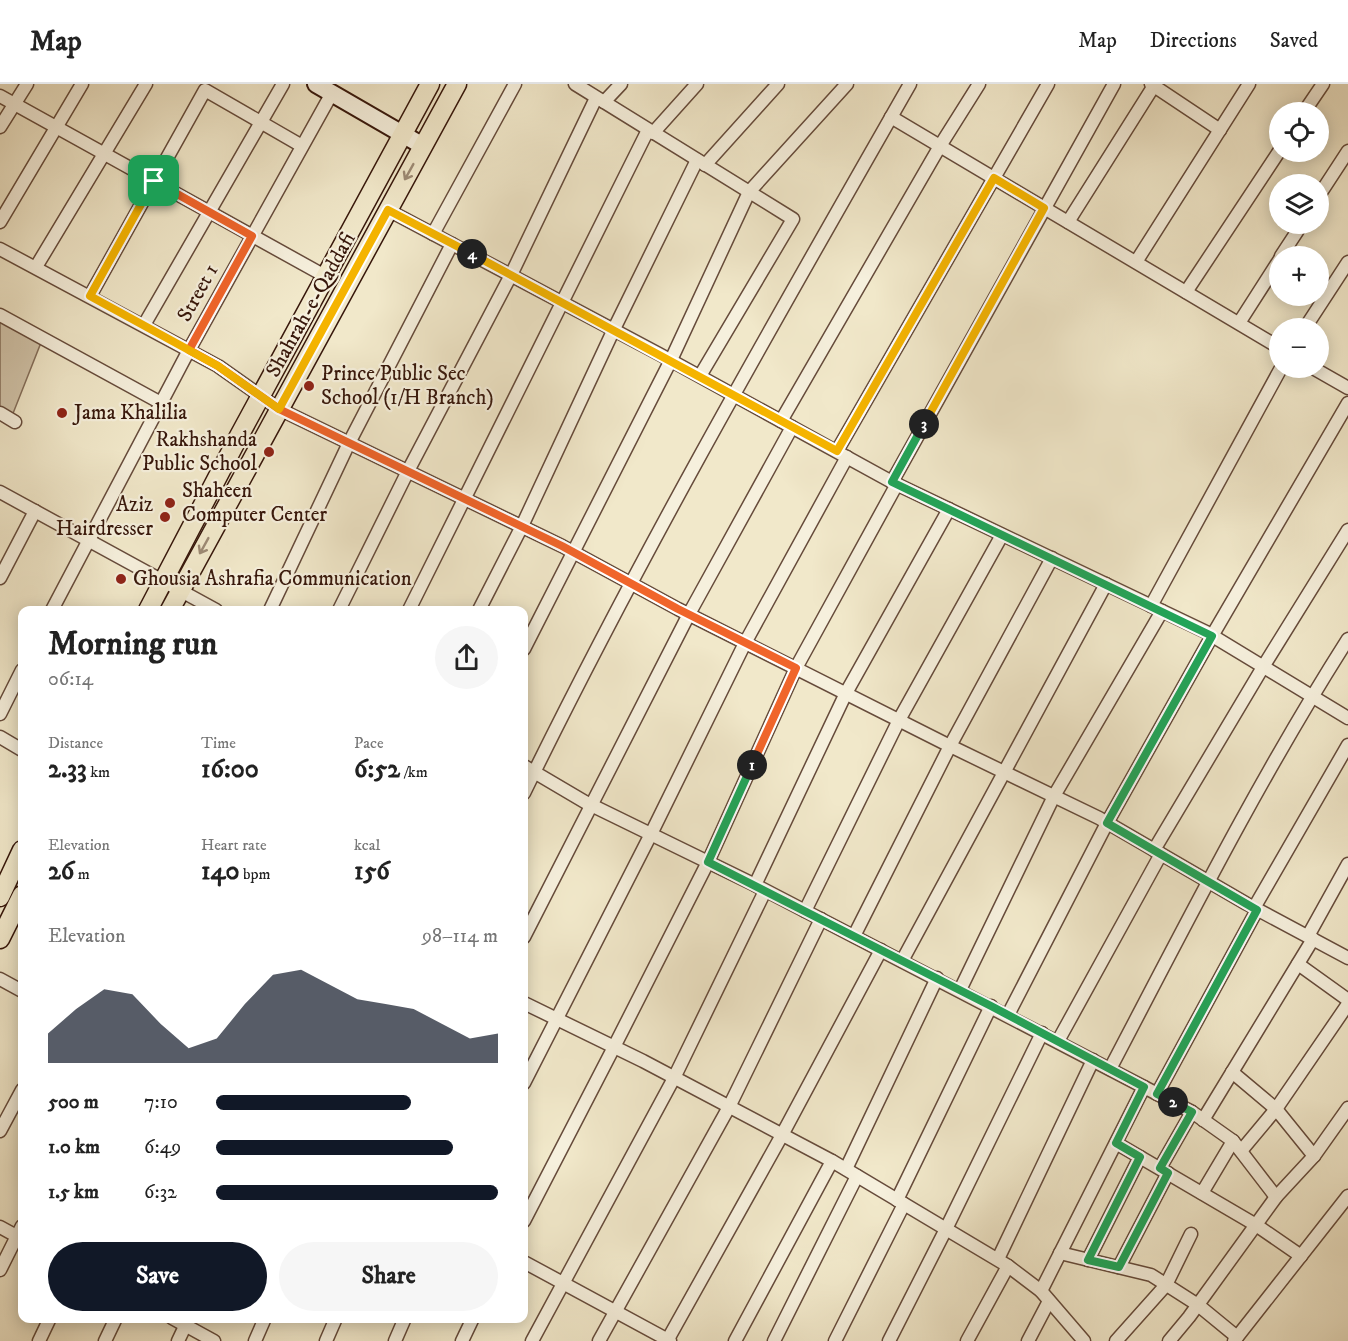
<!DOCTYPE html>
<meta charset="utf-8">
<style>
:root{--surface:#fff;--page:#f6f6f6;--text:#222;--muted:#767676;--line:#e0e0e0;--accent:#111827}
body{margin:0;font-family:"IM FELL DW Pica",serif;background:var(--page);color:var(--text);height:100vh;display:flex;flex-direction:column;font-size:22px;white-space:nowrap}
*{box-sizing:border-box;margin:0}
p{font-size:20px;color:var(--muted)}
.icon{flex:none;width:33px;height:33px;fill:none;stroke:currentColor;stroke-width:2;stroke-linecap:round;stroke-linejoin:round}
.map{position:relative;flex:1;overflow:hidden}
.sheet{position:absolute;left:18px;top:522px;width:510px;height:717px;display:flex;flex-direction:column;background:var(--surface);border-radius:12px;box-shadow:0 3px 15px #0003}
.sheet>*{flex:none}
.tools{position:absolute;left:1269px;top:18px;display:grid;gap:12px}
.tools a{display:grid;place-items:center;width:60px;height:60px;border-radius:50%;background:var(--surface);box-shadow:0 3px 15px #0003;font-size:30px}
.pin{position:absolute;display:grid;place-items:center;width:51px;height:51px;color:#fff;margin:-26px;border-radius:12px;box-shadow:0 3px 9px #0006}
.km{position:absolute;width:30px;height:30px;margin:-15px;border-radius:50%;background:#222;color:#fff;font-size:16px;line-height:30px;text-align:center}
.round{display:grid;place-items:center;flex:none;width:63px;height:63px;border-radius:32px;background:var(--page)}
.overview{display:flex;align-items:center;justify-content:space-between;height:102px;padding:0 30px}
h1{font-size:33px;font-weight:700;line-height:45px}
.figures{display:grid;grid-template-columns:repeat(3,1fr);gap:9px;height:102px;padding:6px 30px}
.figures div{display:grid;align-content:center}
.figures b{font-size:26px;font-weight:700}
.figures small{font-size:16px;font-weight:400}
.figures p{font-size:16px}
.chart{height:168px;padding:12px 30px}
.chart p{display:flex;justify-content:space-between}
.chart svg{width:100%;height:108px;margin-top:6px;fill:var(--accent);opacity:.7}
.cta{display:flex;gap:12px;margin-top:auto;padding:12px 30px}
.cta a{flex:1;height:69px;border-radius:36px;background:var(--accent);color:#fff;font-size:24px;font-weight:700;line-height:69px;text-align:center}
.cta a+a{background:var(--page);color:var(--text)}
ul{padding:0 30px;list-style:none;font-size:20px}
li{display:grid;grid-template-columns:96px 72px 1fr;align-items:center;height:45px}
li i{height:15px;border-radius:8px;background:var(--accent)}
header{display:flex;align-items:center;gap:36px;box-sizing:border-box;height:84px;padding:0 30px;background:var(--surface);border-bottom:2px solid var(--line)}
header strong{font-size:28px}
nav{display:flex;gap:33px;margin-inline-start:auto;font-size:21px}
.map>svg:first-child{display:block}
.green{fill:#d1c4aa;stroke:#846e5a;stroke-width:1.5}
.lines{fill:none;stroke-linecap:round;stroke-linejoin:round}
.street-casing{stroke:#664b3b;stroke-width:15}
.secondary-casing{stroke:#37170b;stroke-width:20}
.primary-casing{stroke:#37170b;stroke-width:21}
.street{stroke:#f6f0dd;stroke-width:12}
.secondary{stroke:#f6f0dd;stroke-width:16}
.primary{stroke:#f1e8ca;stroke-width:18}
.oneway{stroke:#9d8a74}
.split-1-casing{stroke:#fff;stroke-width:12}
.split-2-casing{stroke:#fff;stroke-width:12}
.split-3-casing{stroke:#fff;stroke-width:12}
.split-4-casing{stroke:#fff;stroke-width:12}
.split-5-casing{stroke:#fff;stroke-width:12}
.split-1{stroke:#f0652b;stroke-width:8}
.split-2{stroke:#22a559;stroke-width:8}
.split-3{stroke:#22a559;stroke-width:8}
.split-4{stroke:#f5b400;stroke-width:8}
.split-5{stroke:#f5b400;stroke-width:8}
.poi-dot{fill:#8f2418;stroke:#f6f0dd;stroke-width:2}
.labels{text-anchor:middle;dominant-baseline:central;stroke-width:4.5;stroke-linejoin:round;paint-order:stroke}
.street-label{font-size:21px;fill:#37170b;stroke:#f6f0dd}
.poi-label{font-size:21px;fill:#37170b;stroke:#f6f0dd;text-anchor:start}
</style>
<header>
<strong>Map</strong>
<nav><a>Map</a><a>Directions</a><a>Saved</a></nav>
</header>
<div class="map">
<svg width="1348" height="1257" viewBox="0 0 1348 1257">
<rect width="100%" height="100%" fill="#f1e8ca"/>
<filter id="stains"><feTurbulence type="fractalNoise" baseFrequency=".00333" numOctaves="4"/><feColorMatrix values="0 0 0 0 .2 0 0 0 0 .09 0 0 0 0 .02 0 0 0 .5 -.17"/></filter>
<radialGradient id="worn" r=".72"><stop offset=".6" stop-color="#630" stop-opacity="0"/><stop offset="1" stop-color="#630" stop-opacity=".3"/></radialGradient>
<path class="green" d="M 0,235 L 42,256 L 10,337 L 0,331 Z"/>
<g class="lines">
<g class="street-casing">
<g id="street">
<path d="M 575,0 L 793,135 L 700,292"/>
<path d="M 1151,0 L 1220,46"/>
<path d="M 0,12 L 325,192"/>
<path d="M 604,18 L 621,0"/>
<path d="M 1304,28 L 1323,0"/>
<path d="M 891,33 L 1280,264"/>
<path d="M 0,43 L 27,0"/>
<path d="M 653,49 L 697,0"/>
<path d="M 705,81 L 778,0"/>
<path d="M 1318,113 L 1348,67"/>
<path d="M 388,126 L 659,270 L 892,398 L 1206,548 L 1348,634"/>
<path d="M 0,138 L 82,0"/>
<path d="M 1068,138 L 1155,0"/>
<path d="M 433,150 L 515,0"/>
<path d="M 0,165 L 218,282 L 279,325 L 562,462 L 678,525 L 944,659 L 1099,734 L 1247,820 L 1348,874"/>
<path d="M 1281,172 L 1302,140"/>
<path d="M 1136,178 L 1249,0"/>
<path d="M 36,183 L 146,0"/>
<path d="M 1186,208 L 1280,66"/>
<path d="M 90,212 L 205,6 L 302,62"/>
<path d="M 0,231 L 161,319"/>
<path d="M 1239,239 L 1280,175"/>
<path d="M 144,241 L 283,0"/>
<path d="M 1305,244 L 1348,178"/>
<path d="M 1313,284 L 1348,304"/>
<path d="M 0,329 L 15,338"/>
<path d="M 781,337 L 940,62 L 979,0"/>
<path d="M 837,367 L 1048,0"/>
<path d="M 892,398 L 1114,0"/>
<path d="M 0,408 L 216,526"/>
<path d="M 0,494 L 35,427"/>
<path d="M 1151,522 L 1281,284"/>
<path d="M 52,526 L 189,266 L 332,9"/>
<path d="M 270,526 L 349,359 L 452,160"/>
<path d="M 339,526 L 408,387 L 511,191 L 596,14"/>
<path d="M 409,526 L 648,46"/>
<path d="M 479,526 L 522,442 L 614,245 L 697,76"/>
<path d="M 524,565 L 671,276 L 749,108 L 847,0"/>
<path d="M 0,630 L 22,586"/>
<path d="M 0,653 L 22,666"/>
<path d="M 524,682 L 585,718 L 755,801 L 1192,1028 L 1233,1057 L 1276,1113"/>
<path d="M 524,709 C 642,467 777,233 910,0"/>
<path d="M 1154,766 L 1263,583 L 1348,446"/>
<path d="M 755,801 L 846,609 L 949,425"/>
<path d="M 1254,824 L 1348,661"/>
<path d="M 805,827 L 899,636 L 1002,451"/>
<path d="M 854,852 L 950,662 L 1052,474"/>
<path d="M 1308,852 L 1348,780"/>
<path d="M 524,853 L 689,530 L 792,343"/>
<path d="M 902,877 L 1106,500"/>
<path d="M 1298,880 L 1348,916"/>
<path d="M 0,895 L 22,907"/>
<path d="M 960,906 L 1054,712 L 1162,527"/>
<path d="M 524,919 L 643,977 L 832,1077 L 1008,1182 L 1041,1207 L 1084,1257"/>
<path d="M 1008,931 L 1107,739 L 1212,552 L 1348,319"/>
<path d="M 1058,957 L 1161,770"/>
<path d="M 1110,985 C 1186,840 1260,693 1348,555"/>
<path d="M 1232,988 L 1276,1025 L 1314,1072"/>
<path d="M 524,999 L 651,750 L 745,559 L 847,373"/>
<path d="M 1157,1010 L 1257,826"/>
<path d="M 1203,1036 L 1313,855"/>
<path d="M 0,1047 L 22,1006"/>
<path d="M 1116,1059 L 1256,1141 L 1301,1172"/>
<path d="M 1241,1067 L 1276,1025 L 1348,920"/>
<path d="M 1160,1084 L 1192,1028"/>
<path d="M 846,1085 L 937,894"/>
<path d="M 1202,1109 L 1233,1057"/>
<path d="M 897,1116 L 991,922"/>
<path d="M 524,1137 L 614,963 L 708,778 L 796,584 L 897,400"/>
<path d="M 0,1143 L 22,1155"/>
<path d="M 1060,1169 L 1151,1191 L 1198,1221 L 1237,1253"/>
<path d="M 998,1175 L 1093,976"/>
<path d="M 1088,1176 L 1140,1073"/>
<path d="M 524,1178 L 670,1257"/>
<path d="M 1119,1183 L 1168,1089"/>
<path d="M 0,1186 L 22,1142"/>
<path d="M 1041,1207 L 1144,1003"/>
<path d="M 172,1234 L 214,1257"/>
<path d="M 39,1257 L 50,1234"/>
<path d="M 105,1257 L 116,1234"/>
<path d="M 178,1257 L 188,1236"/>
<path d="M 255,1257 L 265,1234"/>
<path d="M 326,1257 L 336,1234"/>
<path d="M 395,1257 L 405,1234"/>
<path d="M 462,1257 L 473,1234"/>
<path d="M 532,1257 L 674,994 L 765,807"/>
<path d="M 599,1257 L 729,1023 L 821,835"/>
<path d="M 667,1257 L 782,1051 L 881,866"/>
<path d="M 735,1257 L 832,1077"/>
<path d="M 774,1257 L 857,1092"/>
<path d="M 835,1257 L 904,1120"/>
<path d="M 889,1257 L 946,1145 L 1042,949"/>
<path d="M 967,1257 L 1008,1182"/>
<path d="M 1028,1257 L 1049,1217"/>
<path d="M 1116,1257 L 1166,1201 L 1191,1150"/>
<path d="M 1169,1257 L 1189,1233 L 1276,1113 L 1314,1072 L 1348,1024"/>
<path d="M 1234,1257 L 1348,1112"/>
</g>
</g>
<g class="secondary-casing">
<path id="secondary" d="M 316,0 L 423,62"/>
</g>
<g class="primary-casing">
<g id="primary">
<path d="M 148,526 L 239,352 L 430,0"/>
<path d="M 170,526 L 457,0"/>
<path d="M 0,813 L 22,766"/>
<path d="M 0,855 L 22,811"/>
</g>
</g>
<use href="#street" class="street"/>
<use href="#secondary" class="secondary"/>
<use href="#primary" class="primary"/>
</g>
<defs><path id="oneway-shaft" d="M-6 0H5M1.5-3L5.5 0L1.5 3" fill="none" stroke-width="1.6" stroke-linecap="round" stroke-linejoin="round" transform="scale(1.5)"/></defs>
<g class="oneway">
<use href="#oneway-shaft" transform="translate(409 88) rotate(119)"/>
<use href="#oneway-shaft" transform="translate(204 462) rotate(119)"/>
</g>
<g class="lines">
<g class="split-1-casing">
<path id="split-1" d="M 154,97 L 252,152 L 189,266 L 218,282 L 279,325 L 562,462 L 678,525 L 796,584 L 752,681"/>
</g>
<g class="split-2-casing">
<path id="split-2" d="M 752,681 L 708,778 L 991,922 L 1144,1003 L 1116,1059 L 1140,1073 L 1088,1176 L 1119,1183 L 1168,1089 L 1160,1084 L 1192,1028 L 1173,1018"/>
</g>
<g class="split-3-casing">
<path id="split-3" d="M 924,340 L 892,398 L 1212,552 L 1107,739 L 1257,826 L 1157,1010 L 1173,1018"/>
</g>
<g class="split-4-casing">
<path id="split-4" d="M 472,170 L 837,367 L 994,94 L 1044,124 L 924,340"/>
</g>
<g class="split-5-casing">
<path id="split-5" d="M 154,97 L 90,212 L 218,282 L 279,325 L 388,126 L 472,170"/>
</g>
<use href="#split-1" class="split-1"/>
<use href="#split-2" class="split-2"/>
<use href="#split-3" class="split-3"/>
<use href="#split-4" class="split-4"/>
<use href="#split-5" class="split-5"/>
</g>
<g class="poi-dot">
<circle cx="309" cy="302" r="6"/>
<circle cx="62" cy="329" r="6"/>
<circle cx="269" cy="368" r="6"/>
<circle cx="170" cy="419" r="6"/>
<circle cx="165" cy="433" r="6"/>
<circle cx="121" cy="495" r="6"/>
</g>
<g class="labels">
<g class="street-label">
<text transform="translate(198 209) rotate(-61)">Street 1</text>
<text transform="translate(311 221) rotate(-61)">Shahrah-e-Qaddafi</text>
</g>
<g class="poi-label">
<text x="321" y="290">Prince Public Sec<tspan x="321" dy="24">School (1/H Branch)</tspan></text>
<text x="74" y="329">Jama Khalilia</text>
<text x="257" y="356" text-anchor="end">Rakhshanda<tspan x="257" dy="24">Public School</tspan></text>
<text x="182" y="407">Shaheen<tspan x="182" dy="24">Computer Center</tspan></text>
<text x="153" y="421" text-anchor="end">Aziz<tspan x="153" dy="24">Hairdresser</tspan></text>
<text x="133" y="495">Ghousia Ashrafia Communication</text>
</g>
</g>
<rect width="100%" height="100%" filter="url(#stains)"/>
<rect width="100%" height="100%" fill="url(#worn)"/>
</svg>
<div class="tools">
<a><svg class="icon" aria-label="locate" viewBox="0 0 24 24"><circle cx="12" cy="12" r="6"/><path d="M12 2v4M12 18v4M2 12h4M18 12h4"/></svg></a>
<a><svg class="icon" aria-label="layers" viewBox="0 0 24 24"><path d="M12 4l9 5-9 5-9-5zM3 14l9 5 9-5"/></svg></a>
<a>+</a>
<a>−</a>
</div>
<div class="pin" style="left:154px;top:97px;background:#1e9e55"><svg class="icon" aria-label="arrive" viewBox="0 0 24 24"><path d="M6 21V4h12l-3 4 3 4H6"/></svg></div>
<b class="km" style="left:752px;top:681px">1</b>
<b class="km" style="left:1173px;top:1018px">2</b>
<b class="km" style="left:924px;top:340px">3</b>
<b class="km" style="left:472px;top:170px">4</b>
<section class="sheet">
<div class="overview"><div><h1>Morning run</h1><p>06:14</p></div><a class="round"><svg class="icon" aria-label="share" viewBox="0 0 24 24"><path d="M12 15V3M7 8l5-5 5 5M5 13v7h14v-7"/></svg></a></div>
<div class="figures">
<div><p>Distance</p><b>2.33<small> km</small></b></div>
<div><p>Time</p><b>16:00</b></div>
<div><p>Pace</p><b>6:52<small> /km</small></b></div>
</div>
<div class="figures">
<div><p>Elevation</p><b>26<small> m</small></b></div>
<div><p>Heart rate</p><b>140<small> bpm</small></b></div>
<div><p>kcal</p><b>156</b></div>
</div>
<div class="chart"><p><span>Elevation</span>98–114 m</p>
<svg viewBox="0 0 160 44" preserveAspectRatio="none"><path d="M0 44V32L10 22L20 14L30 16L40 28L50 38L60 34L70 20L80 8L90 6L100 12L110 18L120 20L130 22L140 28L150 34L160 32V44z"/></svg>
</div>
<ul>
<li><b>500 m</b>7:10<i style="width:69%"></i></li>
<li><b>1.0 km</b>6:49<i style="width:84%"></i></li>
<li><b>1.5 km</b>6:32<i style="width:100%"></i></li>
</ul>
<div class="cta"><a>Save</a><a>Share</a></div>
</section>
</div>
